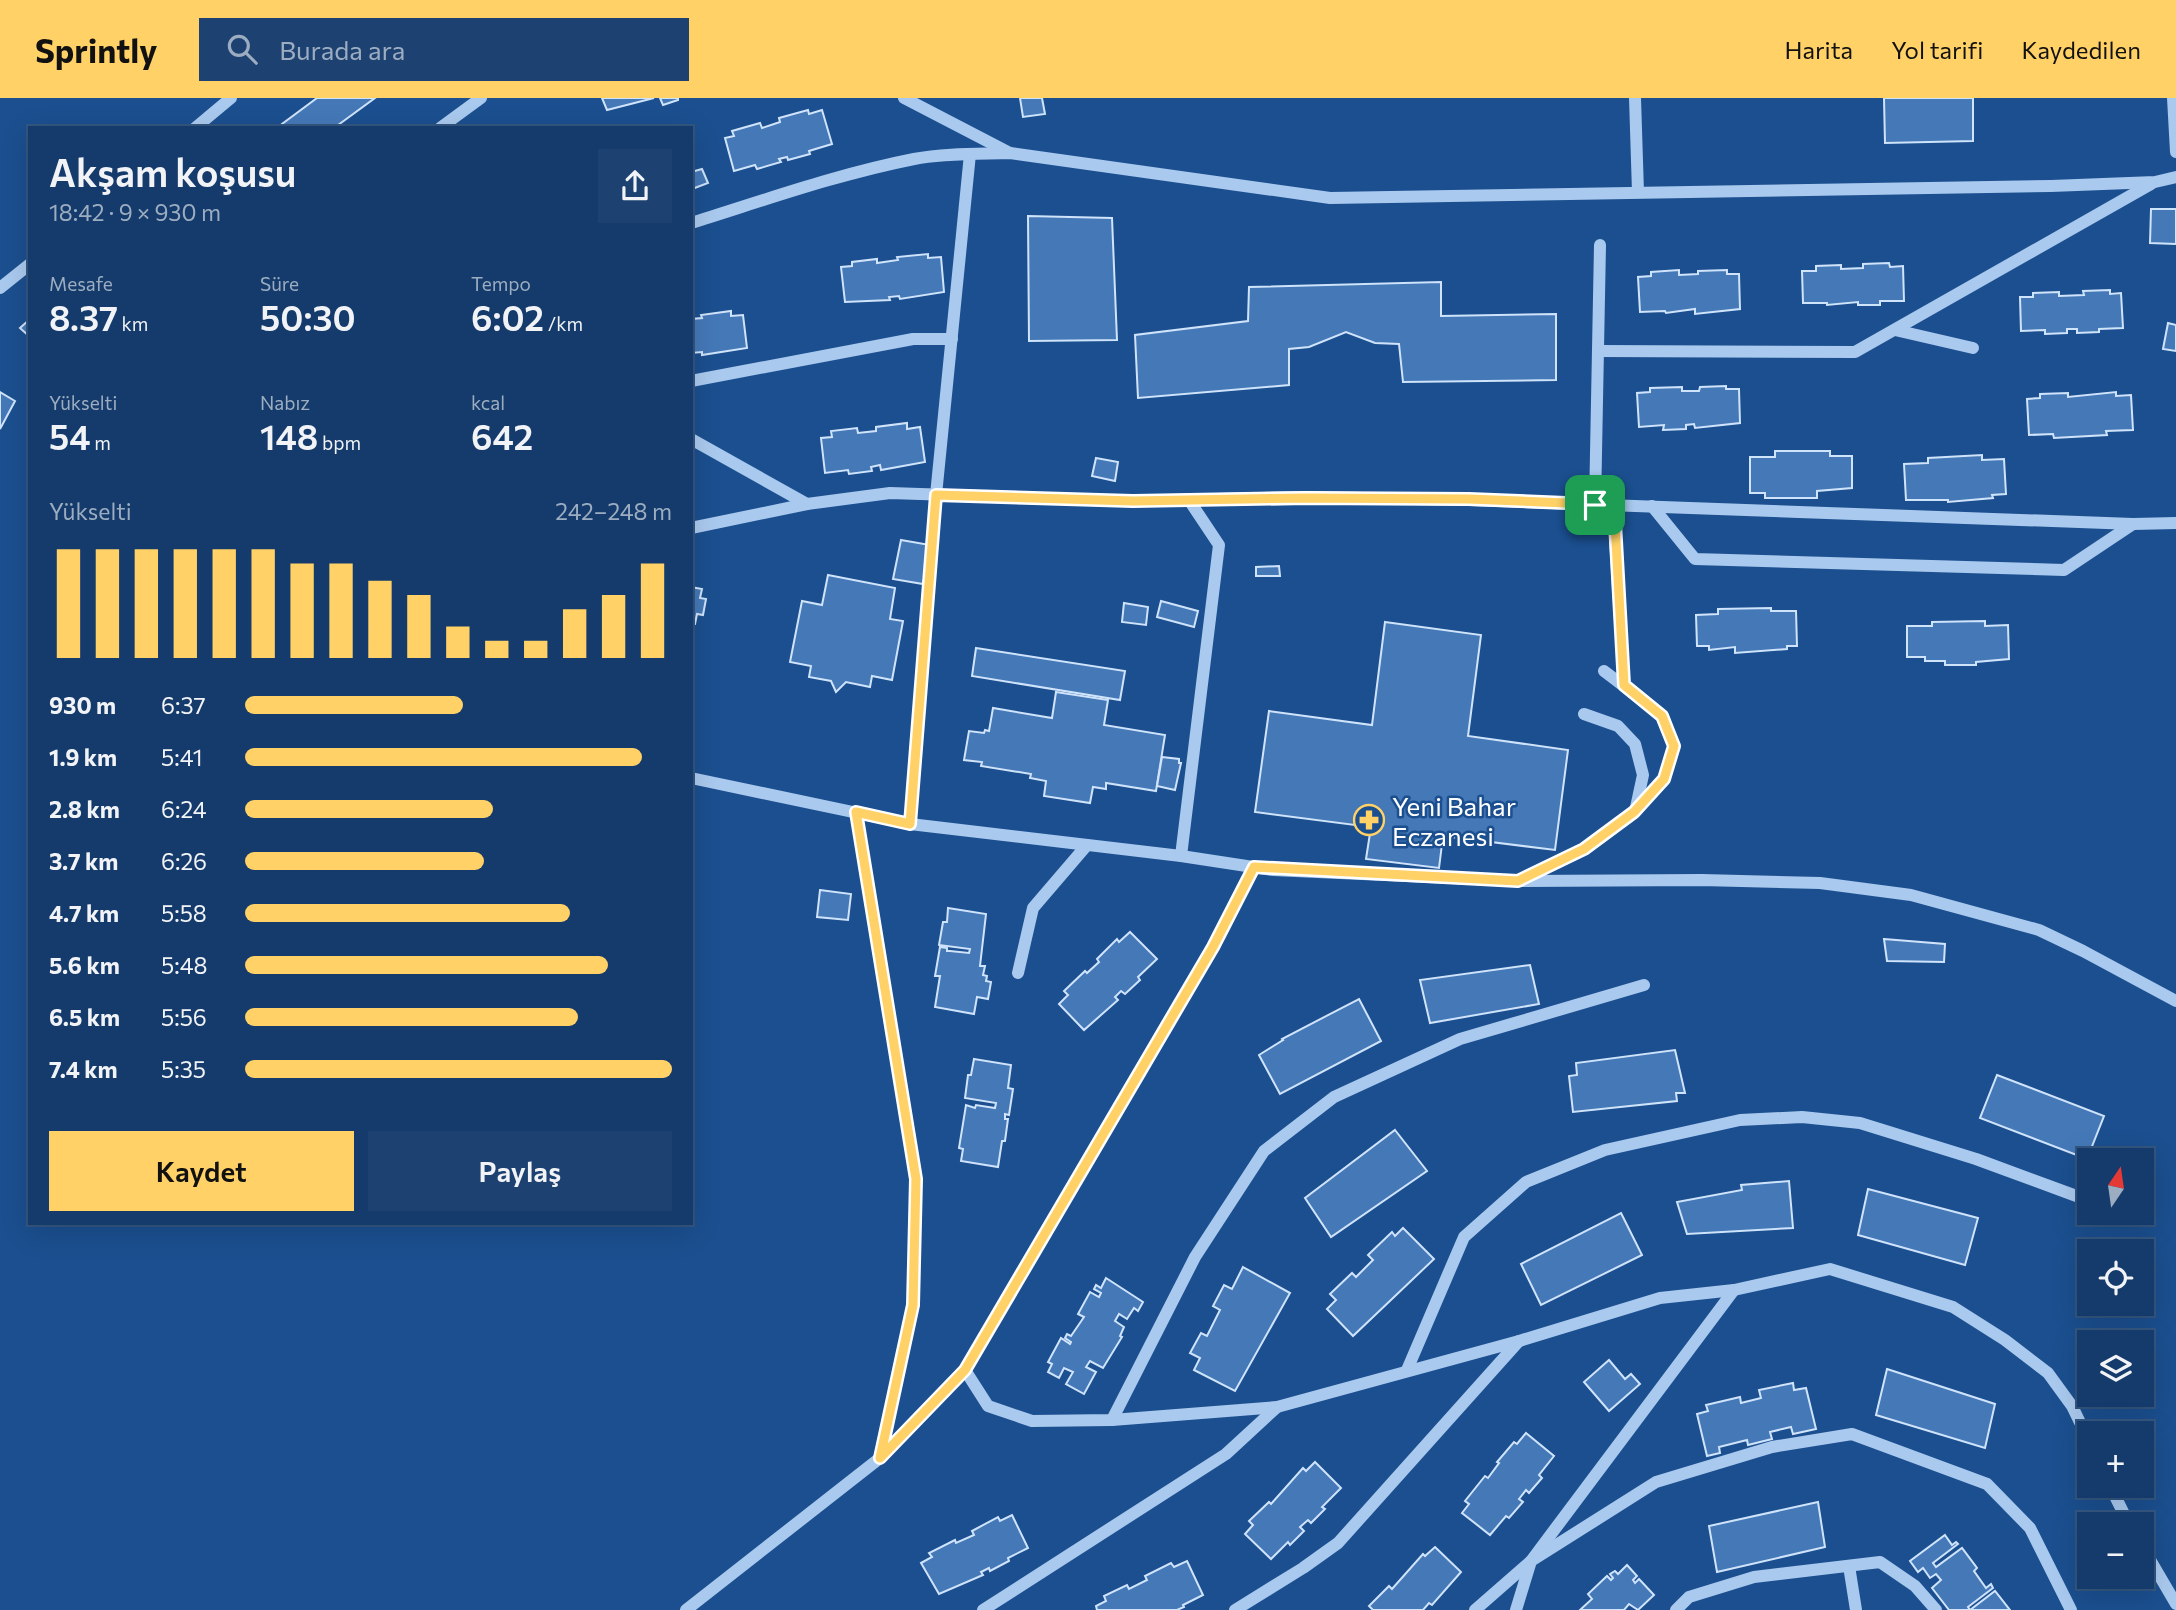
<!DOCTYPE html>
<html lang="tr">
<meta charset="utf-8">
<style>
:root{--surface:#143b6b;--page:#1d4271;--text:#f1f3f6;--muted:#9dadc1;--line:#33557e;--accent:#ffd166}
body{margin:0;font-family:Commissioner,sans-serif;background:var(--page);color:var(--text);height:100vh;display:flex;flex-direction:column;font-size:26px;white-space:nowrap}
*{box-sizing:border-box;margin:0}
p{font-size:23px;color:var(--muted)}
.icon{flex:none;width:38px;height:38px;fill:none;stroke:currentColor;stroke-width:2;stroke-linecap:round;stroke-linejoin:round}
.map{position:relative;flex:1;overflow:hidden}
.panel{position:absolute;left:28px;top:28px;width:665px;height:1099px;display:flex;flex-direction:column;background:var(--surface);border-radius:0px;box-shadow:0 7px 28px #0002,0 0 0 2px var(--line)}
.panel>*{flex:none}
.needle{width:46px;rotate:13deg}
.buttons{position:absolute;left:2077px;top:1050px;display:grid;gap:14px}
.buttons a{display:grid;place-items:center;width:77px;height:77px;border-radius:0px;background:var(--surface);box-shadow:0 7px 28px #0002,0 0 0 2px var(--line);font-size:35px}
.pin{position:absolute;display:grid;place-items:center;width:60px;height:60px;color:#fff;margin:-30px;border-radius:14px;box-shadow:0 4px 10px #0006}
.round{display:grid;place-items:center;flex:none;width:74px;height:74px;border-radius:0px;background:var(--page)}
.headline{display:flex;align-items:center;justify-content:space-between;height:119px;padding:0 21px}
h1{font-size:38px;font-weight:600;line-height:52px}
.stats{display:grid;grid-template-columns:repeat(3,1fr);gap:10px;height:119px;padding:7px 21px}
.stats div{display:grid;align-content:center}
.stats b{font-size:35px;font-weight:600}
.stats small{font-size:19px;font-weight:400}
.stats p{font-size:19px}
.chart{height:196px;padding:14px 21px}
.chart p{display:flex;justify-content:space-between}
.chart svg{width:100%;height:126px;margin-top:7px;stroke:var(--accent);stroke-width:6}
.cta{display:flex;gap:14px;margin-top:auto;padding:14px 21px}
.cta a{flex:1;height:80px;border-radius:0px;background:var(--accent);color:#111;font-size:28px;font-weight:600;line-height:80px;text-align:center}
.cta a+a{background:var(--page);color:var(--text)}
ul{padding:0 21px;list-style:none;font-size:23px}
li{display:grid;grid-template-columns:112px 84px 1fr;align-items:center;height:52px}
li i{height:18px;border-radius:9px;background:var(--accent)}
header{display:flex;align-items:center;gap:42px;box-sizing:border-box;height:98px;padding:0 35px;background:var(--accent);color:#111}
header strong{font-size:33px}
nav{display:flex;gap:38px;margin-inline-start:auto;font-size:24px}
.search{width:490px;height:63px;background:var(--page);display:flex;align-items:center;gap:18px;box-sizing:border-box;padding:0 24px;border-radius:0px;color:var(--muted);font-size:26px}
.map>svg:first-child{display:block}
.building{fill:#4478b7;stroke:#cfe3fa;stroke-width:2}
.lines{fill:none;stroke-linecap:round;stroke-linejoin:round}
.minor{stroke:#a9c9ee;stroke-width:12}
.route-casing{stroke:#fff;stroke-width:14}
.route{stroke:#ffd166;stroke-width:9}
.labels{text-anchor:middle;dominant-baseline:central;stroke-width:5;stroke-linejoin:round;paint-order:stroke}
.poi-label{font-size:26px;fill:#fff;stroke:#1b4f8f;text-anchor:start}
</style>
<header>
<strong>Sprintly</strong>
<div class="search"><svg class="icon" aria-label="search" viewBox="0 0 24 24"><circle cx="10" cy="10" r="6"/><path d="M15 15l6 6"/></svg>Burada ara</div>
<nav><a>Harita</a><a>Yol tarifi</a><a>Kaydedilen</a></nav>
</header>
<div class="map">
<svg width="2176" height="1512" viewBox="0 0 2176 1512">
<rect width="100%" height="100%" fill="#1b4f8f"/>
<g class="building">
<path d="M 317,0 L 375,0 L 334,30 L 285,30 L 282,26 Z"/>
<path d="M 602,0 L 654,0 L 607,12 Z"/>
<path d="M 660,0 L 678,0 L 678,2 L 663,7 Z"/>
<path d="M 1020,0 L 1042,0 L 1045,16 L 1023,19 Z"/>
<path d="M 1884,0 L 1973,0 L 1973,43 L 1885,45 Z"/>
<path d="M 808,12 L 809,16 L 822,12 L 832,46 L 809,53 L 810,56 L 788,62 L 787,59 L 779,61 L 781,64 L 757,71 L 755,67 L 734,73 L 725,40 L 734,38 L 732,33 L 760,25 L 762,30 L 780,24 L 779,20 Z"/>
<path d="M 702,71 L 708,85 L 692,91 L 691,74 Z"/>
<path d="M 2151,111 L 2176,111 L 2176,146 L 2150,145 Z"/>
<path d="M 1028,118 L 1112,120 L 1117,242 L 1029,243 Z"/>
<path d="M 928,156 L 928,160 L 941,159 L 944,194 L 900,201 L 899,198 L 889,199 L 890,202 L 845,204 L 841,169 L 852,168 L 852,164 L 877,161 L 877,165 L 898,162 L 897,159 Z"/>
<path d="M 1889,165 L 1890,169 L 1903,168 L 1904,203 L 1880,203 L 1880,207 L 1858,207 L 1858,204 L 1827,207 L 1827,205 L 1803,205 L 1802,173 L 1816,173 L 1816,168 L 1841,167 L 1841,171 L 1863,170 L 1863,166 Z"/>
<path d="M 1679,172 L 1679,177 L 1698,176 L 1698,173 L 1727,172 L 1727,176 L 1739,176 L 1740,211 L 1695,216 L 1695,211 L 1666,215 L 1665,213 L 1640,214 L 1638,179 L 1651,178 L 1651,174 Z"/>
<path d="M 1441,184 L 1441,218 L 1556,216 L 1556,282 L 1403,284 L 1399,246 L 1375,245 L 1346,234 L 1309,249 L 1289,251 L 1289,287 L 1138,300 L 1135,237 L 1248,223 L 1249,189 Z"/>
<path d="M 2110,192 L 2110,196 L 2121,195 L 2123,230 L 2099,231 L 2099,234 L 2077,235 L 2077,231 L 2067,231 L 2067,235 L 2045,236 L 2045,232 L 2021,233 L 2020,199 L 2033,199 L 2033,195 L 2059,194 L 2059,198 L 2084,197 L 2083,193 Z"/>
<path d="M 731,213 L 731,218 L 743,217 L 747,250 L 702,257 L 702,254 L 691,255 L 691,221 L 702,220 L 701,217 Z"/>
<path d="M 30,221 L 30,239 L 20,230 Z"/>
<path d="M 2168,225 L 2176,227 L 2176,253 L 2163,251 Z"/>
<path d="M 1726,288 L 1726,291 L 1739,291 L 1740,325 L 1695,330 L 1694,326 L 1686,327 L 1686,331 L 1663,332 L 1664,327 L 1639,329 L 1637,295 L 1650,294 L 1650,290 L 1682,289 L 1682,293 L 1699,293 L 1700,289 Z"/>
<path d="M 0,294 L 15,303 L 0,331 Z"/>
<path d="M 2116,294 L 2116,298 L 2131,297 L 2133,332 L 2106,333 L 2107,337 L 2054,340 L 2053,336 L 2029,337 L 2027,301 L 2040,300 L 2040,296 L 2068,295 L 2068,299 Z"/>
<path d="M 907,325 L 907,331 L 920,329 L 925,364 L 881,372 L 880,367 L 871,369 L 872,373 L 849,376 L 848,372 L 825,375 L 821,340 L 832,339 L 831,333 L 857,330 L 858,335 L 876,333 L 876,329 Z"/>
<path d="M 1775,353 L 1830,353 L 1830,358 L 1852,358 L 1852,390 L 1817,393 L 1817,400 L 1765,400 L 1765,395 L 1750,395 L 1750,359 L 1775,359 Z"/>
<path d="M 1982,357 L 1982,362 L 2004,361 L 2006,396 L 1992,397 L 1993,400 L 1948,404 L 1948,402 L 1906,402 L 1904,366 L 1928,365 L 1928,360 Z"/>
<path d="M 1096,360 L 1118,364 L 1115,383 L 1092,378 Z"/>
<path d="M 901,442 L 930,447 L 923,486 L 893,481 Z"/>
<path d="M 1279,468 L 1280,478 L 1256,478 L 1256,469 Z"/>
<path d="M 828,477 L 895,490 L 890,521 L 903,523 L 892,582 L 872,578 L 870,589 L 846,584 L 836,594 L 831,583 L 809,579 L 811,568 L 790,564 L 802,503 L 822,507 Z"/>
<path d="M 691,489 L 702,491 L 700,500 L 706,501 L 703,517 L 697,516 L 695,526 L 691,526 Z"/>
<path d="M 1161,503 L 1198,513 L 1194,529 L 1157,519 Z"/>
<path d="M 1124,505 L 1148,509 L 1146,527 L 1122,524 Z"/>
<path d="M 1771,510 L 1771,513 L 1796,513 L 1797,548 L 1787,548 L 1787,551 L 1735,555 L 1735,549 L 1709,552 L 1709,548 L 1697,548 L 1696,517 L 1718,516 L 1718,511 Z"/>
<path d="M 1985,523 L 1985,528 L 2008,527 L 2009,561 L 1976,564 L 1976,567 L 1945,567 L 1945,563 L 1925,563 L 1925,559 L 1907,559 L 1907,528 L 1932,528 L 1932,524 Z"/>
<path d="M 1385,524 L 1481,537 L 1468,638 L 1568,652 L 1555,752 L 1443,738 L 1439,770 L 1366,761 L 1371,729 L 1255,714 L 1269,613 L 1372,627 Z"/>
<path d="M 976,550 L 1125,573 L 1120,602 L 972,578 Z"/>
<path d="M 1056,594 L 1108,602 L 1104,627 L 1165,637 L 1156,693 L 1106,685 L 1106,691 L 1093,689 L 1090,705 L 1044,698 L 1046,683 L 1030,680 L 1031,676 L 981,668 L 982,664 L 964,662 L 969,633 L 984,635 L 985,632 L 989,633 L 993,610 L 1052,620 Z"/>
<path d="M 1162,659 L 1179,661 L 1179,665 L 1181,665 L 1175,692 L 1157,688 Z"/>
<path d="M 820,792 L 851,796 L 848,822 L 817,819 Z"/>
<path d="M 948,810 L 986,816 L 980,868 L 985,868 L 983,877 L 987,878 L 986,883 L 991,884 L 988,901 L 977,899 L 974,916 L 935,909 L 940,878 L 935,878 L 940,849 L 947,850 L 947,853 L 950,853 L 969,855 L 970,851 L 939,847 L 943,824 L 947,824 Z"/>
<path d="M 1130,834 L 1157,861 L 1138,879 L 1140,882 L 1125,896 L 1121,893 L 1115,899 L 1118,902 L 1084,932 L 1059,906 L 1068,897 L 1064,893 L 1085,873 L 1087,875 L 1099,864 L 1097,861 L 1117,841 L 1119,844 Z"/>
<path d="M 1884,841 L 1945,846 L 1944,864 L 1887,863 Z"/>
<path d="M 1530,867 L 1539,906 L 1430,925 L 1420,882 Z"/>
<path d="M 1359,901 L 1381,943 L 1280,996 L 1259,957 L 1283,942 L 1282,941 Z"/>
<path d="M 1675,952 L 1685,995 L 1676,995 L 1677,1003 L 1573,1014 L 1569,978 L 1577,977 L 1576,965 Z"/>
<path d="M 974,961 L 1011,967 L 1008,990 L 1013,991 L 1009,1017 L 1005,1016 L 1005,1021 L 1008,1021 L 1005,1043 L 1002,1043 L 998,1069 L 961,1063 L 963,1051 L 959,1050 L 966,1007 L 975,1010 L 976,1007 L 995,1010 L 996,1005 L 965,1000 L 968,977 L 971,977 Z"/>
<path d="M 1997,977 L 2104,1018 L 2087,1061 L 1980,1020 Z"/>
<path d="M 1395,1032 L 1427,1073 L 1331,1139 L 1305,1100 Z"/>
<path d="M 1789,1083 L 1793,1130 L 1687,1136 L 1677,1104 L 1742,1092 L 1741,1087 Z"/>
<path d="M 1868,1091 L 1978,1120 L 1965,1167 L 1858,1137 Z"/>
<path d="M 1621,1115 L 1642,1157 L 1541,1207 L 1521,1166 Z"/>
<path d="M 1403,1130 L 1434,1161 L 1353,1238 L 1327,1211 L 1336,1202 L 1330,1196 L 1352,1175 L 1356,1179 L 1373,1162 L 1368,1157 L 1392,1134 L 1395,1138 Z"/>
<path d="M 1243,1169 L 1290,1195 L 1235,1293 L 1194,1272 L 1200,1260 L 1190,1255 L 1201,1235 L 1207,1238 L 1220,1212 L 1213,1208 L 1224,1187 L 1232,1191 Z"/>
<path d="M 1106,1180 L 1143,1204 L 1138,1213 L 1134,1210 L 1127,1221 L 1119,1216 L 1115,1223 L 1124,1229 L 1120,1238 L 1122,1239 L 1103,1270 L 1090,1263 L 1086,1269 L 1096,1274 L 1084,1296 L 1066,1286 L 1073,1274 L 1064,1270 L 1059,1280 L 1048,1274 L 1052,1266 L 1048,1264 L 1061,1240 L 1070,1246 L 1071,1244 L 1065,1240 L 1067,1236 L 1071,1238 L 1084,1219 L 1078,1216 L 1090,1194 L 1099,1199 L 1101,1195 L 1094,1191 L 1096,1187 L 1101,1190 Z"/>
<path d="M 1609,1262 L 1625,1281 L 1631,1276 L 1640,1286 L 1609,1313 L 1584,1284 Z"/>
<path d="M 1887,1271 L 1995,1306 L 1985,1350 L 1876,1317 Z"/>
<path d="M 1793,1285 L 1794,1292 L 1806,1290 L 1816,1331 L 1793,1336 L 1791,1329 L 1770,1334 L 1772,1341 L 1748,1347 L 1747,1342 L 1719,1349 L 1720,1355 L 1707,1358 L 1697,1316 L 1708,1313 L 1706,1307 L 1740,1299 L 1741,1305 L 1761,1300 L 1759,1292 Z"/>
<path d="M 1526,1335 L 1554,1358 L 1539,1377 L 1542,1380 L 1529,1395 L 1526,1392 L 1519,1401 L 1523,1404 L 1509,1420 L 1506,1418 L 1490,1437 L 1462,1415 L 1469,1406 L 1465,1403 L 1485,1378 L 1488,1380 L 1499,1365 L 1497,1364 L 1514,1344 L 1517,1346 Z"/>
<path d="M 1315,1364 L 1341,1390 L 1322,1409 L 1325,1411 L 1311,1425 L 1308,1422 L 1300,1429 L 1304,1433 L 1290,1447 L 1288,1444 L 1271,1461 L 1245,1436 L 1253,1427 L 1249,1423 L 1269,1404 L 1271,1406 L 1303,1370 L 1306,1373 Z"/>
<path d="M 1818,1404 L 1825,1449 L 1717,1474 L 1709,1428 Z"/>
<path d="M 1012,1417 L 1028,1450 L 1008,1460 L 1009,1463 L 990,1473 L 989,1470 L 981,1474 L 983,1477 L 939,1496 L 921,1465 L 932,1459 L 929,1455 L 955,1442 L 956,1445 L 974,1437 L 972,1433 L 998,1419 L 1000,1423 Z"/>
<path d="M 1945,1437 L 1952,1447 L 1956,1444 L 1958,1446 L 1933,1465 L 1936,1469 L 1962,1450 L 1977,1470 L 1974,1473 L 1986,1490 L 1991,1486 L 1993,1490 L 1968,1509 L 1970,1512 L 1995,1493 L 2010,1512 L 1949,1512 L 1932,1490 L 1941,1482 L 1936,1476 L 1930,1480 L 1923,1470 L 1918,1474 L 1910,1463 Z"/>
<path d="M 1435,1449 L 1461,1474 L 1432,1507 L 1429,1505 L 1423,1512 L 1373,1512 L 1369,1508 L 1389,1488 L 1392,1491 L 1423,1456 L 1425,1458 Z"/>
<path d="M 1187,1463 L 1203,1497 L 1183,1507 L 1184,1509 L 1177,1512 L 1097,1512 L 1096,1508 L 1106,1503 L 1104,1498 L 1127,1487 L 1129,1491 L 1147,1482 L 1145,1478 L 1171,1465 L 1174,1469 Z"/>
<path d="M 1627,1467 L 1637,1478 L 1633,1482 L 1635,1485 L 1639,1481 L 1654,1497 L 1638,1512 L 1629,1506 L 1624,1512 L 1580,1512 L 1592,1501 L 1588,1496 L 1607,1478 L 1611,1482 L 1613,1480 L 1610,1476 L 1615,1473 L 1618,1476 Z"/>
</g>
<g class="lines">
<g class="minor">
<path d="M 904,0 L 1010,55"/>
<path d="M 1635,0 L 1638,94"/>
<path d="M 2173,0 L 2176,54"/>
<path d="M 195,30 L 231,0"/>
<path d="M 440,30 L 481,0"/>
<path d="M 691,125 C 765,102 838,76 914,61 C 945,55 979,56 1010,55 L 1330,100 L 2051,88 L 2155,84 L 2176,79"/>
<path d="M 0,190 L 30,166"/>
<path d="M 1895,232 L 1973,250"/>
<path d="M 1598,253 L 1855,254 L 2151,86"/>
<path d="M 691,283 L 913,241 L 952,241"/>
<path d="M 691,341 L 807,406"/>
<path d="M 1595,407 L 1600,147"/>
<path d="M 1613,407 L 1624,587"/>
<path d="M 1652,408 L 1695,461 L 2064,472 L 2133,426"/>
<path d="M 691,430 L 807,406 L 890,395 L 1133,403 L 1306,399 L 1469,402 L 2133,426 L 2176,425"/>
<path d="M 1604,573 L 1663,618 L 1674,648 L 1664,681 L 1637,711"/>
<path d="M 691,680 L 910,726 L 1181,758 L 1273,772 L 1518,783 L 1702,782 L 1820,785 L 1911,797 L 2039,832 L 2083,853 L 2176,903"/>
<path d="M 856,714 L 916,1081 L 913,1207 L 880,1360"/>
<path d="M 910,726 L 936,397 L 970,56"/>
<path d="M 1181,758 L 1219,447 L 1189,402"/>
<path d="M 1254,769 L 1213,849 L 965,1272 L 988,1308 L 1032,1323 L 1112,1322 L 1277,1309 L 1519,1243 L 1660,1200 L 1734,1192 L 1830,1171 L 1953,1209 L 2005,1242 L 2048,1275 L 2072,1308 L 2090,1345"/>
<path d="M 1522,781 L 1584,751 L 1635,714 L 1643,677 L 1635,646 L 1618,628 L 1584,616"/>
<path d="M 1018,875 L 1033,810 L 1087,747"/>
<path d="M 1407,1272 L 1464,1139 L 1526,1084 L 1605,1052 L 1740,1022 L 1802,1019 L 1860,1025 L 1976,1061 L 2090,1103"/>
<path d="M 1112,1322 L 1195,1159 L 1264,1053 L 1334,999 L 1460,941 L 1644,887"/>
<path d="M 2110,1388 L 2129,1426"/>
<path d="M 2142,1448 L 2176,1506"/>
<path d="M 1849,1468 L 1856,1512"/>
<path d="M 686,1512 L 880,1360 L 965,1272"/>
<path d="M 983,1512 L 1226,1356 L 1277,1309"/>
<path d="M 1235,1512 L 1303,1470 L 1338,1445 L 1519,1243"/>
<path d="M 1475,1512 L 1531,1463 L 1734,1192"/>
<path d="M 1516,1512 L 1531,1463 L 1656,1384 L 1772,1349 L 1852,1336 L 1987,1386 L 2030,1430 L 2071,1512"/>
<path d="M 1676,1512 L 1689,1499 L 1754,1479 L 1880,1464 L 1915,1488 L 1936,1512"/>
</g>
</g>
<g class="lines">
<g class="route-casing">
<path id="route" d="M 936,397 L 1133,403 L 1306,400 L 1469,401 L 1614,407 L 1624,587 L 1662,618 L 1674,648 L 1664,681 L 1634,714 L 1584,751 L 1518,783 L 1254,769 L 1213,849 L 965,1272 L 880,1360 L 913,1207 L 916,1081 L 856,714 L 910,726 Z"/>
</g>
<use href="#route" class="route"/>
</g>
<defs>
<g id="pharmacy-ring" transform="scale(1.575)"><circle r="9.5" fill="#1b4f8f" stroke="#ffd166" stroke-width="1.5"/><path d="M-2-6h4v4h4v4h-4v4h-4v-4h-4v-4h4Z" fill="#ffd166"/></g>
</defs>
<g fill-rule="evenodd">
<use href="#pharmacy-ring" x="1369" y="722"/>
</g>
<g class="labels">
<g class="poi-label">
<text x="1392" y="707">Yeni Bahar<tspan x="1392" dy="30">Eczanesi</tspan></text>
</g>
</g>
</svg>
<div class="buttons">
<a><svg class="needle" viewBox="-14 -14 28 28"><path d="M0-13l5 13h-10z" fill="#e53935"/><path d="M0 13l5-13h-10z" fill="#9dadc1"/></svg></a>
<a><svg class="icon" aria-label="locate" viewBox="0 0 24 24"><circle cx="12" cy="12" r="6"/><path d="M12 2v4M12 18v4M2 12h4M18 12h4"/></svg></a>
<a><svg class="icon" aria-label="layers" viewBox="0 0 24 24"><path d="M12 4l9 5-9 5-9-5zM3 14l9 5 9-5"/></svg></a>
<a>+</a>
<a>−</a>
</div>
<div class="pin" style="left:1595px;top:407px;background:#1e9e55"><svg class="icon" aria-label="arrive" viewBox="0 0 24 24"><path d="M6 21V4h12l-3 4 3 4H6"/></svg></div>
<section class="panel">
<div class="headline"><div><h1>Akşam koşusu</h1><p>18:42 · 9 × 930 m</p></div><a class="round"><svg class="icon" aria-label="share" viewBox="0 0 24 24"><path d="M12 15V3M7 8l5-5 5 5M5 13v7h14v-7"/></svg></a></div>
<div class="stats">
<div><p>Mesafe</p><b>8.37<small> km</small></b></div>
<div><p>Süre</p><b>50:30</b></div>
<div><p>Tempo</p><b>6:02<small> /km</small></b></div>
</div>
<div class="stats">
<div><p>Yükselti</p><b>54<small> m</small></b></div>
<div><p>Nabız</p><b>148<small> bpm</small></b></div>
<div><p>kcal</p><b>642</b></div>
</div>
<div class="chart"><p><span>Yükselti</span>242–248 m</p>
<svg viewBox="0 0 160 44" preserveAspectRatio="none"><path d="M5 44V6M15 44V6M25 44V6M35 44V6M45 44V6M55 44V6M65 44V11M75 44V11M85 44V17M95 44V22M105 44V33M115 44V38M125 44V38M135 44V27M145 44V22M155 44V11"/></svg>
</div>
<ul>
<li><b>930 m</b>6:37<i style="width:51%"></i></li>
<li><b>1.9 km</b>5:41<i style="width:93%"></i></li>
<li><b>2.8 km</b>6:24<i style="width:58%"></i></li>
<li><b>3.7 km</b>6:26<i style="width:56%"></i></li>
<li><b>4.7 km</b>5:58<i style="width:76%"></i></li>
<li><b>5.6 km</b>5:48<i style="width:85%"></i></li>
<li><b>6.5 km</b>5:56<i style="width:78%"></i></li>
<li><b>7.4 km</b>5:35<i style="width:100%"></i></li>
</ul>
<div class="cta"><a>Kaydet</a><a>Paylaş</a></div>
</section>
</div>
